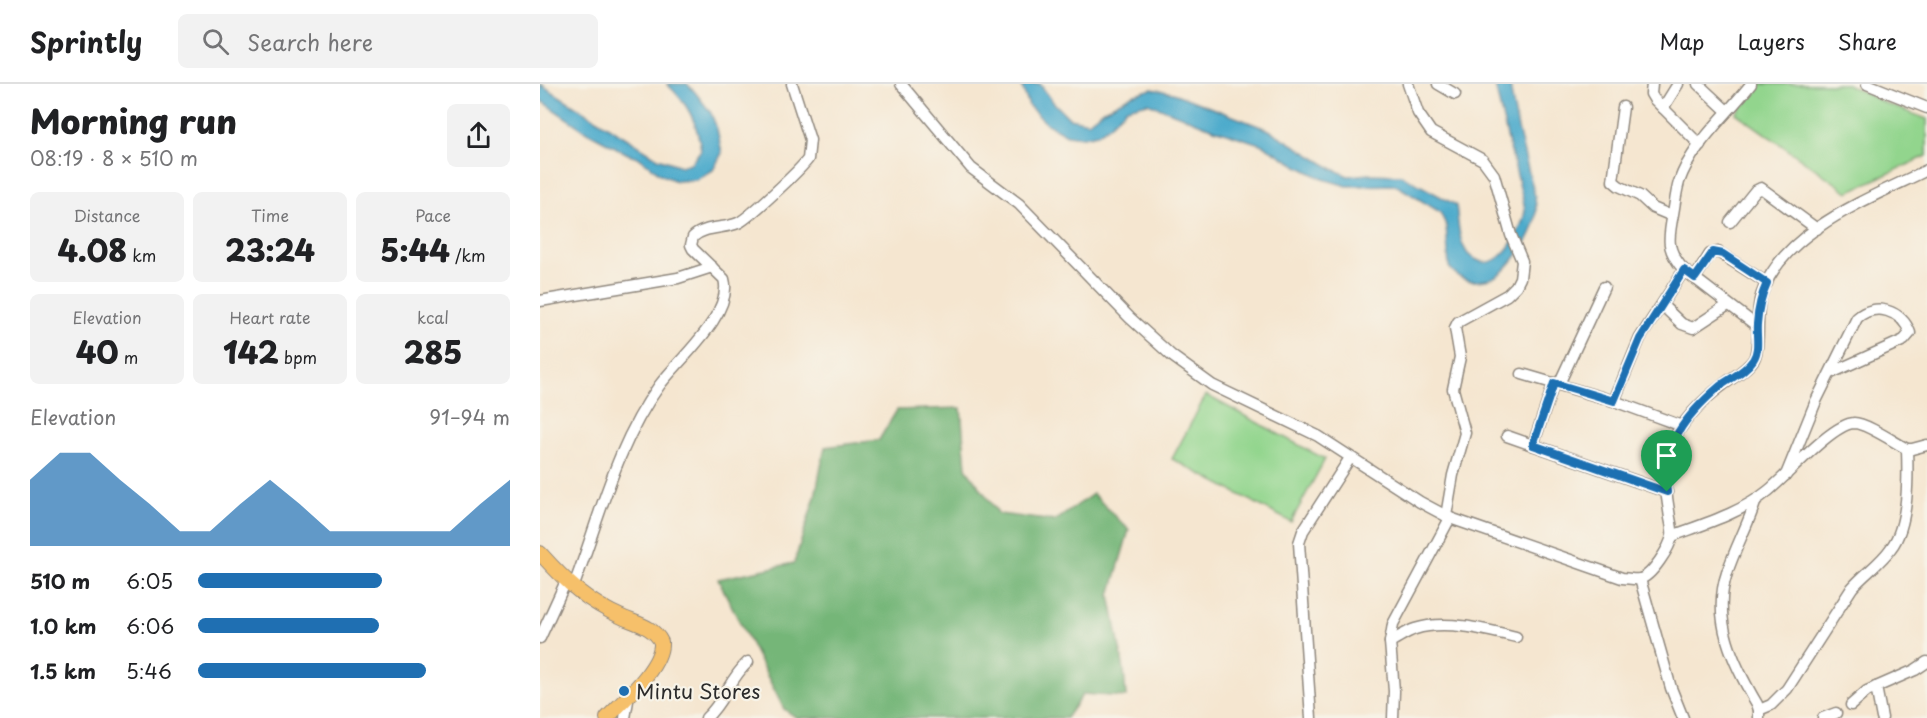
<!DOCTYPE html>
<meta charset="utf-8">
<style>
:root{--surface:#fff;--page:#f2f2f2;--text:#202124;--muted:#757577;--line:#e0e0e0;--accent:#1f6fb2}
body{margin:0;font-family:"Playpen Sans",sans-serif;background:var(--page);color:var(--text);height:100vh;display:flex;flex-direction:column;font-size:22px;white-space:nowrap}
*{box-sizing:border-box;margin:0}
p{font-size:20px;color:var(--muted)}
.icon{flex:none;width:33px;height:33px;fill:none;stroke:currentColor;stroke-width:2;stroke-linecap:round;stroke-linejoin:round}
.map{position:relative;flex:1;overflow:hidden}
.drawer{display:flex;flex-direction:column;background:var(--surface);width:540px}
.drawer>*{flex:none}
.pin{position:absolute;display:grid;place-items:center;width:51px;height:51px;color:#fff;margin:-62px -26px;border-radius:50% 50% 50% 0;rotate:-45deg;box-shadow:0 0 6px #0007}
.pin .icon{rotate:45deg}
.round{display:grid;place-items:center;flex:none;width:63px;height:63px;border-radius:9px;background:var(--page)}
.summary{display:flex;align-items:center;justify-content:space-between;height:102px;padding:0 30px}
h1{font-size:33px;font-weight:800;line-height:45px}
.metrics{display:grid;grid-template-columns:repeat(3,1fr);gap:9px;height:102px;padding:6px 30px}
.metrics div{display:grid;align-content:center;border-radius:9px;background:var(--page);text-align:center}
.metrics b{font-size:30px;font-weight:800}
.metrics small{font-size:16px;font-weight:400}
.metrics p{font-size:16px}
.chart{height:168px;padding:12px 30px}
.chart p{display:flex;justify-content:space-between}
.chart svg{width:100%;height:108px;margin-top:6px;fill:var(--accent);opacity:.7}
ul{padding:0 30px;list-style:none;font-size:20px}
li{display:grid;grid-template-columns:96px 72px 1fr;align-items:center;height:45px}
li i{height:15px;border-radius:8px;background:var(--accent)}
header{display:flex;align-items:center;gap:36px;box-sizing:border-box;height:84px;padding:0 30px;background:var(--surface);border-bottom:2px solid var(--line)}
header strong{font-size:28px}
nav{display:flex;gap:33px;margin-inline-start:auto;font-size:21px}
.search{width:420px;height:54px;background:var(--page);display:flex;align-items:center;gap:15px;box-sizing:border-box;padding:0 21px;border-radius:9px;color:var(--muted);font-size:22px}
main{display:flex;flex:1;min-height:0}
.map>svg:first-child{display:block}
.green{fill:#92d58d;stroke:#5e805c;stroke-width:1.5}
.forest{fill:#75b678;stroke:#507052;stroke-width:1.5}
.water{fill:#4eabcc;stroke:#3c6b7c;stroke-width:1.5}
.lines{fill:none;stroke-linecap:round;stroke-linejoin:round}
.minor-casing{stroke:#90887e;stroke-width:13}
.major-casing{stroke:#90887e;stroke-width:16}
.minor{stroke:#fff;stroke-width:10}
.major{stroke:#f6c06b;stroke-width:14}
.route-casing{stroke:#fff;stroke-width:12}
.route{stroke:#1f6fb2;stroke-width:8}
.poi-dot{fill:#1f6fb2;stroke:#f7f3e8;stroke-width:2}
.labels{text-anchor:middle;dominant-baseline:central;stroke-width:4.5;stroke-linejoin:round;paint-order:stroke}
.poi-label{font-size:20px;fill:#2b2b2b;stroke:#f7f3e8;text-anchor:start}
</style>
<header>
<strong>Sprintly</strong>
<div class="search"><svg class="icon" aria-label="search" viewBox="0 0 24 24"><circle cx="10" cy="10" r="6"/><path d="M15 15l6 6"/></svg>Search here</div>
<nav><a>Map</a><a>Layers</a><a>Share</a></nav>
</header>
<main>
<section class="drawer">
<div class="summary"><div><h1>Morning run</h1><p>08:19 · 8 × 510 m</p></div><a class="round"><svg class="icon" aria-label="share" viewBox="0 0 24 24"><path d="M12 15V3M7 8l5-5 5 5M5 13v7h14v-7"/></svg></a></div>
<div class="metrics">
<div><p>Distance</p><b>4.08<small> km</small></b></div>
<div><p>Time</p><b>23:24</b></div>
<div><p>Pace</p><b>5:44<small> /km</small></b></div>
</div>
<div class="metrics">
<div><p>Elevation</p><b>40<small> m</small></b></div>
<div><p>Heart rate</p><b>142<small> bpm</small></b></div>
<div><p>kcal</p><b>285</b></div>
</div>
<div class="chart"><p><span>Elevation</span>91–94 m</p>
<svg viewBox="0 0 160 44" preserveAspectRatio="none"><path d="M0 44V17L10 6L20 6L30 17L40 27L50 38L60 38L70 27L80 17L90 27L100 38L110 38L120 38L130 38L140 38L150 27L160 17V44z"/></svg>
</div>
<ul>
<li><b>510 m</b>6:05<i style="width:59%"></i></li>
<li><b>1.0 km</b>6:06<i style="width:58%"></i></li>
<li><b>1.5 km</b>5:46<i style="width:73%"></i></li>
</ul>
</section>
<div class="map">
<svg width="1387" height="634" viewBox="0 0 1387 634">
<rect width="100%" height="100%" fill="#f7f3e8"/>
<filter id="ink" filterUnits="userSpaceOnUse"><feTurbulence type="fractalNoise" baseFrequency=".0167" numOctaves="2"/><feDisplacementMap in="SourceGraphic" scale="12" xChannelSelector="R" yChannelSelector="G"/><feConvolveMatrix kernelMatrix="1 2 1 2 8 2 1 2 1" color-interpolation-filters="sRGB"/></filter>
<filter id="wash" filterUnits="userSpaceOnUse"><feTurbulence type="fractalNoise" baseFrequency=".008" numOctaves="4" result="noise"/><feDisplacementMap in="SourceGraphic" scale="24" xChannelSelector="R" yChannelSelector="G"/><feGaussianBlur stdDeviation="1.35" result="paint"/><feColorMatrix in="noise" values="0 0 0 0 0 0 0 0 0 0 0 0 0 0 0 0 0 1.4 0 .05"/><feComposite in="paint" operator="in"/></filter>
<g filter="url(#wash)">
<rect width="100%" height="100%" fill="#f5e6d0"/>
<g class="green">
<path d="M 1219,0 L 1307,0 L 1347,20 L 1387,35 L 1387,72 L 1308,108 L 1196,29 Z"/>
<path d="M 666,311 L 785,375 L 751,438 L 632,375 Z"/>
</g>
<path class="forest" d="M 421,324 L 426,384 L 459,430 L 515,437 L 553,410 L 589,446 L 570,511 L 584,586 L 586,613 L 543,610 L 526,634 L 257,634 L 244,625 L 178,495 L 254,479 L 275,413 L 285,363 L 339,356 L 357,326 Z"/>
<g class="water">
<path d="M 0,0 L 118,74 L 141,82 L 151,79 L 161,66 C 157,37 148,20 127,0 L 147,0 L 155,8 L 171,29 L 177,45 L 182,69 L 173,86 L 156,96 L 136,97 L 122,91 L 98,73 L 88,70 L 47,48 L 0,16 Z"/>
<path d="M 481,0 L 500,0 L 513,18 L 529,34 L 548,38 L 564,26 L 592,11 L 612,5 L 633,9 L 729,46 L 793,85 L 808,92 L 830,90 L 861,91 L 916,121 C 918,136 918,154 926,167 C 928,172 932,173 937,176 C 960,189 984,144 985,125 C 976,83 963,42 955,0 L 970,0 C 973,28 980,54 987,81 C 991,97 997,114 996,131 C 995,148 984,162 974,175 C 966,185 958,194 945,196 C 929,199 920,196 909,183 L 906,141 L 900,128 L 856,101 L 807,102 L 783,95 L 756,81 L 723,61 L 674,45 L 608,19 L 587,24 L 569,42 L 557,50 L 543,53 L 527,51 L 507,40 L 489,22 Z"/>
</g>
</g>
<g filter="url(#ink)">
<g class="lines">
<g class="minor-casing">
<g id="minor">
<path d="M 361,0 L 431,84 L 479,120 L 590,234 L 632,272 L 672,301 L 778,352 L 880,418 L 910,434 L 1082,494 C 1087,494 1095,496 1100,495 C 1112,492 1130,463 1132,452 C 1133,447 1131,439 1130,434 C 1127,410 1120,386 1130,363 C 1141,338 1162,316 1183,301 C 1193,293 1207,286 1214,275 C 1221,261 1215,230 1221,212 C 1241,147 1331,114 1387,86"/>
<path d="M 868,0 L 878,29 L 891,48 L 943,76 L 954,91 L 971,151 L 982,177 L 980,194 L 976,202 L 967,211 L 918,238 L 915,244 L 920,273 L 913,305 L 925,349 L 913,391 L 906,432"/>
<path d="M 898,0 L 915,10"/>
<path d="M 1112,0 L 1111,10 L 1114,15 L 1160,61"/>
<path d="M 1158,0 L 1187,27"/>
<path d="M 1211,0 C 1187,31 1152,60 1139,98 C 1136,108 1135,119 1133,130 C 1128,155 1126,166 1144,186 L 1217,242"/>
<path d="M 1327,0 L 1387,24"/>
<path d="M 1083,23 L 1073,97 L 1079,102 L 1100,112 L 1113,124 L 1132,132"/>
<path d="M 1123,24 L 1138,0"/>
<path d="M 1190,138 L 1215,107 L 1221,104 L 1277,145"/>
<path d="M 1155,194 L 1170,170 L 1178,168 L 1227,199"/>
<path d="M 0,217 L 138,194 L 172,183"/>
<path d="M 1122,221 L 1142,240 L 1153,244 L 1188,221"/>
<path d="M 982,290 L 1074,317 L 1142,342"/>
<path d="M 1019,300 L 1064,203"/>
<path d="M 1074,317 L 1100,254 L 1144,186"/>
<path d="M 967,352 L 1127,408"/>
<path d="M 993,361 L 1014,299"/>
<path d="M 1246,391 L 1276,317 L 1317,234 C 1335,218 1362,226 1370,249 L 1364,256 L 1291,289"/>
<path d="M 1216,416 C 1208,441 1195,464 1187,489 C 1171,535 1194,581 1217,620 L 1219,626 L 1219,634"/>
<path d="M 1132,452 C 1164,440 1201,429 1228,407 C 1247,392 1292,340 1314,339 C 1326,339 1354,358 1367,365 L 1372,365 L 1387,361"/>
<path d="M 1100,495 L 1131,604 L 1143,634"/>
<path d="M 33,504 C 59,436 76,361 119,302 C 137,277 194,230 184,195 L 153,165 L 151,161 L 153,153 C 164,142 184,145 198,139 C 209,134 260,86 268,75 L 270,56 L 252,0"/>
<path d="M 0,554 L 26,497"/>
<path d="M 850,558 C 858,554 866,548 875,545 C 905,535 947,546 976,553"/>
<path d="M 1336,603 L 1342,634"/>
<path d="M 1311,621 L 1327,607 L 1375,586 L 1387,578"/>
<path d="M 1219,626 L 1231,621 L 1247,605 L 1312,504 C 1324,490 1341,479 1351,464 C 1369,441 1368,392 1367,365"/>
<path d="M 85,634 L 89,611"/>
<path d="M 166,634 C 184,618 190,594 208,578"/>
<path d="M 771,634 L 759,459 L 763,447 L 810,374"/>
<path d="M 853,634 L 854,607 L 850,558 L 853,540 L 910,434"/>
<path d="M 1283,634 L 1296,629"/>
</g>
</g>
<g class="major-casing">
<path id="major" d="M 0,469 C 26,498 47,518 84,534 C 98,540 114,543 121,558 C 123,582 83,617 67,634"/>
</g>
<use href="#minor" class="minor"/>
<use href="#major" class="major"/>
</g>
</g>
<g class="lines" filter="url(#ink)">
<g class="route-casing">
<path id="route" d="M 1173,168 L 1183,170 L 1227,199 C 1221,212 1218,225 1217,240 C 1216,252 1220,266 1213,276 C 1205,288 1191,294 1180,302 C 1147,330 1119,363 1127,408 L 993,361 L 1014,299 L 1074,317 L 1100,255 L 1144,186 L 1155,194 Z"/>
</g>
<use href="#route" class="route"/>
</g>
<circle class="poi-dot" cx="84" cy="607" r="6"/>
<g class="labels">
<g class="poi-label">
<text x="96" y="607">Mintu Stores</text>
</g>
</g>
</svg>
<div class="pin" style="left:1127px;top:408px;background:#1e9e55"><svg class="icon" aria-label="arrive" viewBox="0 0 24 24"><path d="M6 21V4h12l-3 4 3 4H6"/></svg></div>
</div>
</main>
